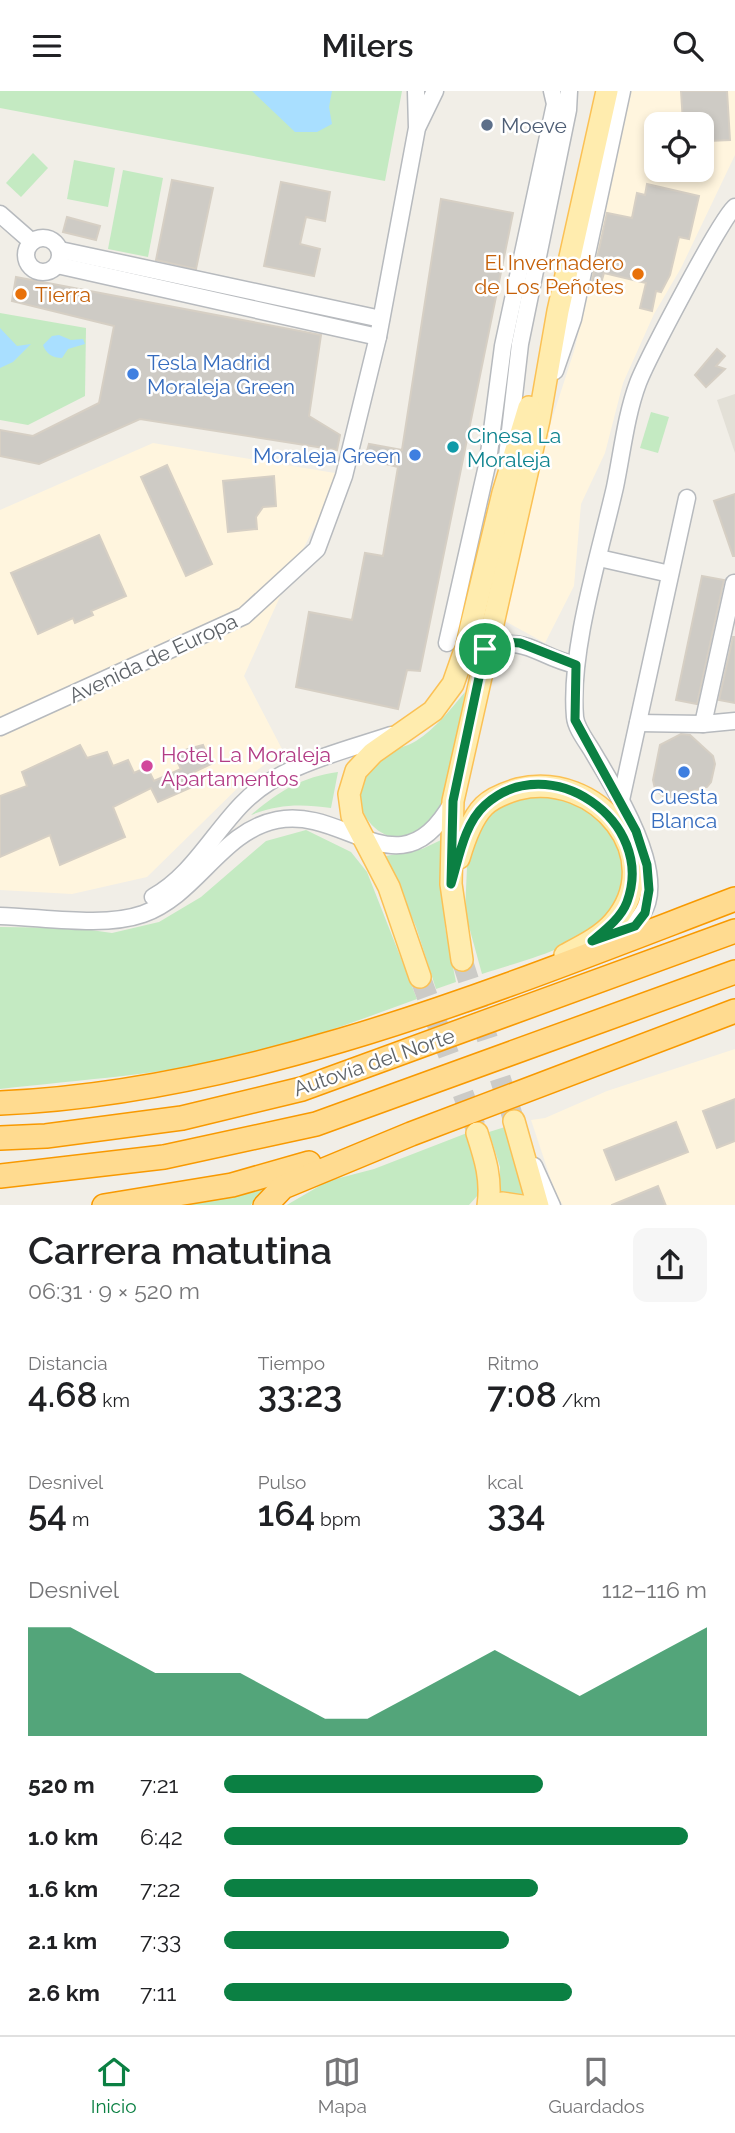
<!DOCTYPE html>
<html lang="es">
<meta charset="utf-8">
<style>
:root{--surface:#fff;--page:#f6f6f6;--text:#202124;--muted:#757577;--line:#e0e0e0;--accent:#0b8043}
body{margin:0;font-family:Raleway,sans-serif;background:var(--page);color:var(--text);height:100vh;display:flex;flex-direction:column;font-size:26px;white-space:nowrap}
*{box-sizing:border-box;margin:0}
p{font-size:23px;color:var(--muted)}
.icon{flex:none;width:38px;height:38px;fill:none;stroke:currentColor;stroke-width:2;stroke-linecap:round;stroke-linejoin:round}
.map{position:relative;height:1114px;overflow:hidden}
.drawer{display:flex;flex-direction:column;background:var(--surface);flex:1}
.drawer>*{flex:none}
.tools{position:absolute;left:644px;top:21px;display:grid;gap:14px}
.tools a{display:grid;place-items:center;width:70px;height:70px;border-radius:14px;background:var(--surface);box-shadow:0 4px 10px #0003;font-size:35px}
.pin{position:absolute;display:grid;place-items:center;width:60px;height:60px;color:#fff;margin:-30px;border:4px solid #fff;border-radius:50%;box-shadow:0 2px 7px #0007}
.round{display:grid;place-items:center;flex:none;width:74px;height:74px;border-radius:14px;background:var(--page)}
.headline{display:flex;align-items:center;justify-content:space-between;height:119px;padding:0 28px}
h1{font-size:38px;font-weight:600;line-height:52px}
.metrics{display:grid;grid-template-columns:repeat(3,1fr);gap:10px;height:119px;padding:7px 28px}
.metrics div{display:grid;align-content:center}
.metrics b{font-size:35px;font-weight:600}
.metrics small{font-size:19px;font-weight:400}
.metrics p{font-size:19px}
.chart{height:196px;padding:14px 28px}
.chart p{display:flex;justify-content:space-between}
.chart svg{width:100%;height:126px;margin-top:7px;fill:var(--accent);opacity:.7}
ul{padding:0 28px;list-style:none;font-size:23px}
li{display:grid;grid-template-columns:112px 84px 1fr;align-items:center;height:52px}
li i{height:18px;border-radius:9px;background:var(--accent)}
header{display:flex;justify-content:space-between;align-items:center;height:91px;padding:0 28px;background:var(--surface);font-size:32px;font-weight:600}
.dock{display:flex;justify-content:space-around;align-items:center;height:98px;border-top:2px solid var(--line);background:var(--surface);font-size:19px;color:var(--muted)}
.dock a{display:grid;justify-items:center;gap:4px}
.dock .selected{color:var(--accent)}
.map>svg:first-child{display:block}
.commercial{fill:#fff5de;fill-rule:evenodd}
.education{fill:#e3e0d7}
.green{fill:#c4eac2}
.water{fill:#a9dfff}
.building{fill:#cecbc5;stroke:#d6cfc4;stroke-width:2}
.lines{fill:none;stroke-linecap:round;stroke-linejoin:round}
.major-tunnel{stroke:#cccbc7;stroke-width:21;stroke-dasharray:21 10;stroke-linecap:butt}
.minor-casing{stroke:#b7babe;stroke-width:19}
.major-casing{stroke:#fbc155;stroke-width:24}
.highway-casing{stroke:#f89900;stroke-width:26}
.minor{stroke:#fff;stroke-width:16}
.major{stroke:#ffecae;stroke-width:21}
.highway{stroke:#ffdb90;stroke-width:23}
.route-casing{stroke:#fff;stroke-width:14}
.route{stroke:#0b8043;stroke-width:9}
.service-dot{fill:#5c6f8a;stroke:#fff;stroke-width:2.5}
.food-dot{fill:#e8710a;stroke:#fff;stroke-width:2.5}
.shop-dot{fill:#3f7fe0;stroke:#fff;stroke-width:2.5}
.culture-dot{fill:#0f9aa8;stroke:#fff;stroke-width:2.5}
.hotel-dot{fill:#d1479c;stroke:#fff;stroke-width:2.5}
.labels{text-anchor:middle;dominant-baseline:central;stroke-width:5;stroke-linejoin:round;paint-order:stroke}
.service-label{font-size:21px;fill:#4e5e75;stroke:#fff;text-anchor:start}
.food-label{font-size:21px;fill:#c56008;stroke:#fff;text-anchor:end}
.shop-label{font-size:21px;fill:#366cbe;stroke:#fff;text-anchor:start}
.culture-label{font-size:21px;fill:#0d838f;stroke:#fff;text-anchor:start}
.street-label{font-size:21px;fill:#5e6368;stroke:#fff}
.hotel-label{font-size:21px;fill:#b23c85;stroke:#fff;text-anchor:start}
</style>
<header><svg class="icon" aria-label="menu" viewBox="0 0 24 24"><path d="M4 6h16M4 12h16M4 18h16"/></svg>Milers<svg class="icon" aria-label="search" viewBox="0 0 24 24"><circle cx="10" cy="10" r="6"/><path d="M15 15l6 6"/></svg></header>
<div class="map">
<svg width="735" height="1115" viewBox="0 0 735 1115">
<rect width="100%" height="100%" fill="#f1eee7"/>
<g class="commercial">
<path d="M 631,0 L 735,0 L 735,64 L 681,177 L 654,223 L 623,292 L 605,362 L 581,413 L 574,495 L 545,552 L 503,529 L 542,359 L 575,257 ZM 656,33 L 702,33 L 702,79 L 656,79 Z"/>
<path d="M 153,352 L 341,383 L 288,488 L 244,585 L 283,660 L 252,683 L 147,786 L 72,803 L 0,799 L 0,419 Z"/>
<path d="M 735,958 L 735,1114 L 563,1114 L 557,1107 L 531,1029 L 545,1027 L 607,1000 Z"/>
</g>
<path class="education" d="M 735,303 L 735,362 L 717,309 Z"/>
<g class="green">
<path d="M 0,0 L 402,0 L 385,90 L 0,17 Z"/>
<path d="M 33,62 L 48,77 L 21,106 L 6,92 Z"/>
<path d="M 74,69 L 115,77 L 108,116 L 67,108 Z"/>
<path d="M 123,79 L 163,87 L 148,166 L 108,158 Z"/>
<path d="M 0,222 L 86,237 L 85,305 L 28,334 L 0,329 Z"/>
<path d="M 651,321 L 669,326 L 658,362 L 640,357 Z"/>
<path d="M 465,601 C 459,636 453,715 425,738 C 388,768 338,717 369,675 C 379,660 401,659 416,650 C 436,637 450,619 465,601 Z"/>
<path d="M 338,681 L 331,717 C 301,713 279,713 251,724 C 278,701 301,686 338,681 Z"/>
<path d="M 525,704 C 535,704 547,703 557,704 C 565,706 573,713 581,717 C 626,742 639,793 599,832 C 570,860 520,870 482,883 L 465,821 L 467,776 L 477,742 L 493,719 Z"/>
<path d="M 306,739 L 351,761 L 367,781 L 417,908 C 360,929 303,950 244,965 C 169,983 78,989 0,998 L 0,836 L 77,837 L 112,842 L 159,831 L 201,806 L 266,750 Z"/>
<path d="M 441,749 L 445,836 L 456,891 L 436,898 L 416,836 L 386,765 L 422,758 Z"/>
<path d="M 505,1036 L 531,1107 L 500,1102 L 500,1076 L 489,1041 Z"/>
<path d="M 467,1042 L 478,1074 L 478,1104 L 469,1114 L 285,1115 L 328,1090 L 374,1078 Z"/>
<path d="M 264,1097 L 251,1114 L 180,1114 Z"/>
</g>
<g class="water">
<path d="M 252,0 L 332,0 L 329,16 L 332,33 L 317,41 L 295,41 Z"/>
<path d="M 0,237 L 17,255 L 31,253 L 13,271 L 0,277 Z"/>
<path d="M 59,244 L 71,249 L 83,248 L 85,253 L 68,258 L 62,267 C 53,267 46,263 43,254 L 52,245 Z"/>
</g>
<g class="building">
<path d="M 681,0 L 727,0 L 730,49 L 708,50 L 708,40 L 702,40 L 702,33 L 683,31 Z"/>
<path d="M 172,89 L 213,97 L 196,178 L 156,169 Z"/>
<path d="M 281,91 L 330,101 L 325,130 L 306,126 L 300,153 L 320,158 L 314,185 L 264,175 Z"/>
<path d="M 647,93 L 699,105 L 689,148 L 679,146 L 670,184 L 661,201 L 656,200 L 652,220 L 640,217 L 646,192 L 604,182 L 601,192 L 592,190 L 607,122 L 632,127 L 637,102 L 645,104 Z"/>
<path d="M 441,108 L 513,122 L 420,580 L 407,579 L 398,618 L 296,596 L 309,521 L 352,529 L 365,462 L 383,465 L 398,376 L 366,368 L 367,360 L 369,353 L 402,359 Z"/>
<path d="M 67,126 L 100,135 L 96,149 L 63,141 Z"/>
<path d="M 16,186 L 321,244 L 309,325 L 340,344 L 337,359 L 140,328 L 39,373 L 0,365 L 0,339 L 33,345 L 99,312 L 114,235 L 12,210 Z"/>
<path d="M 717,258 L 725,265 L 716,275 L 725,278 L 706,296 L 695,284 Z"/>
<path d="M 167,374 L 212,473 L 186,485 L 141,386 Z"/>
<path d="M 274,385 L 276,415 L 263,416 L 256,426 L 257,438 L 228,441 L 223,390 Z"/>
<path d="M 735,403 L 735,465 L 733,465 L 714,410 Z"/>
<path d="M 99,444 L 126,505 L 91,520 L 93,524 L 75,532 L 73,527 L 38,543 L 11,482 Z"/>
<path d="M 702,485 L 724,489 L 697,613 L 676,609 Z"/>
<path d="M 733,546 L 735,546 L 735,612 L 719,609 Z"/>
<path d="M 681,643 L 690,644 L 713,665 L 715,673 L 711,691 L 707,696 L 672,706 L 663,705 L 655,698 L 653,689 L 660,654 Z"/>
<path d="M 80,654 L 87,667 L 107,661 L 113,675 L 128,669 L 134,682 L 147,676 L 154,690 L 181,678 L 174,664 L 188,658 L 203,654 L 211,673 L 194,681 L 199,693 L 158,711 L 151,697 L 113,716 L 125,746 L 60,774 L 50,744 L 0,766 L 0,705 L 27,695 L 22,681 Z"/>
<path d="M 735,1008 L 735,1050 L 717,1057 L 703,1020 Z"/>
<path d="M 676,1031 L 688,1061 L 616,1089 L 604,1059 Z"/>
<path d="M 658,1095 L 666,1115 L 612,1115 L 612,1114 Z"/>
</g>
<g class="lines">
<g class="major-tunnel">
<path d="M 462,869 L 514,1030"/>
<path d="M 420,886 L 475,1035"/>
</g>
<g class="minor-casing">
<g id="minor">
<path d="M 418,35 L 435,0"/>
<path d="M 0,123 L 32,151"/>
<circle cx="43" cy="164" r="17"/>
<path d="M 60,159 L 381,228"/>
<path d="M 57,174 L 378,246"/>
<path d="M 555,280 L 573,228 L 622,0"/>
<path d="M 507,366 L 520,253 L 568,19 L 569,0"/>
<path d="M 599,467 L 670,483"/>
<path d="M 447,552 L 488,370 L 503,255 L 555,13 L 552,0"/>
<path d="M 485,559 C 526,542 537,566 576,574"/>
<path d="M 638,632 L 703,633 L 734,492"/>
<path d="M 703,633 L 735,630"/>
<path d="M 0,636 L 244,525 L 317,458 L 344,385 L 378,246 L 417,37 L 416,0"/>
<path d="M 621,709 L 687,407"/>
<path d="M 153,806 C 191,785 212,744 242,713 C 279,674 341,661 391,644"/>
<path d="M 0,825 C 43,826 103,837 143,823 C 197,804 221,740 277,729 C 346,715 400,804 452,712"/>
<path d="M 617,841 C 691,816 618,704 594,663 C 588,652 576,638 575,626 C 569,560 600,462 615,396 C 622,362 626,324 638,292 C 646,271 723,123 735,116"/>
<path d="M 534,1075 L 552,1115"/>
</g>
</g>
<g class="major-casing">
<g id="major">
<path d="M 459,767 C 464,750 471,728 484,715 C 492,707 508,701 518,698 C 597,679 669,766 614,831 C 601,846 582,855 565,864"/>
<path d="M 462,869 L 451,793 L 453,710 L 539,329 L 558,220 L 607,0"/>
<path d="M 420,886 L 389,796 L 352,725 L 349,703 L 356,680 L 373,662 L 433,620 L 453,593 L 466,556 L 503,402 L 529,316"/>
<path d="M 514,1030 L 538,1115"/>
<path d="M 477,1042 C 485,1067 492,1088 488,1115"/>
<path d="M 494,1115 L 502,1112 L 522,1115"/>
</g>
</g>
<g class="highway-casing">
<g id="highway">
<path d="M 0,1012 C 252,1001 501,897 735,808"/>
<path d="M 0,1047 L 46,1045 L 182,1027 L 302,998 L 735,840"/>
<path d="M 0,1085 L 164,1066 L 316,1033 L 735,881"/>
<path d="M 104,1115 L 232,1094 L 309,1072"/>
<path d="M 265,1115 L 283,1096 L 411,1043 L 735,920"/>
</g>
</g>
<use href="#minor" class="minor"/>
<use href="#major" class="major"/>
<use href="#highway" class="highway"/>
</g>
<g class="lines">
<g class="route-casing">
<path id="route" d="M 505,551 L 520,552 L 576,574 L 575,629 L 636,740 L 647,774 L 649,799 L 645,822 L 635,835 L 592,850 C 605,839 621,827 627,811 C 657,730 549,656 485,714 C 464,733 459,767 451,793 L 453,710 L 485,558 Z"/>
</g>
<use href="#route" class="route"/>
</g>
<circle class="service-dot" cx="487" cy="34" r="7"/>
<g class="food-dot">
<circle cx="638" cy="183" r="7"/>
<circle cx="21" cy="203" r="7"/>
</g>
<g class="shop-dot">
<circle cx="133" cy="283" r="7"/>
<circle cx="415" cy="364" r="7"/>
<circle cx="684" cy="681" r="7"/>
</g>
<circle class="culture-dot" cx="453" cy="356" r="7"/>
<circle class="hotel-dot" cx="147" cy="675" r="7"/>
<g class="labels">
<g class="service-label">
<text x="501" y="34">Moeve</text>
</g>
<g class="food-label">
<text x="624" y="171">El Invernadero<tspan x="624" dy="24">de Los Peñotes</tspan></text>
<text x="35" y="203" text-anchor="start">Tierra</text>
</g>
<g class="shop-label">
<text x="147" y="271">Tesla Madrid<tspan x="147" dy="24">Moraleja Green</tspan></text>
<text x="401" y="364" text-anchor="end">Moraleja Green</text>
<text x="684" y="705" text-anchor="middle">Cuesta<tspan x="684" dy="24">Blanca</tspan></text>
</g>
<g class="culture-label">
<text x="467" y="344">Cinesa La<tspan x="467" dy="24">Moraleja</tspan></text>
</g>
<g class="street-label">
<text transform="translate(153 567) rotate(-25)">Avenida de Europa</text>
<text transform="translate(374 971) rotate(-19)">Autovía del Norte</text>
</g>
<g class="hotel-label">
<text x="161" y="663">Hotel La Moraleja<tspan x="161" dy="24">Apartamentos</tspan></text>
</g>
</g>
</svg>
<div class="tools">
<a><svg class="icon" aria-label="locate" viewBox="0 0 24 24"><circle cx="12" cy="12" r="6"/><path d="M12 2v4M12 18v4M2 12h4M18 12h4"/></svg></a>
</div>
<div class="pin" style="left:485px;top:558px;background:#1e9e55"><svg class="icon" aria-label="arrive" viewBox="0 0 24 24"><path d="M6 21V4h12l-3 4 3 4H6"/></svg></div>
</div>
<section class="drawer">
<div class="headline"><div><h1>Carrera matutina</h1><p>06:31 · 9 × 520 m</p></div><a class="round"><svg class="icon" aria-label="share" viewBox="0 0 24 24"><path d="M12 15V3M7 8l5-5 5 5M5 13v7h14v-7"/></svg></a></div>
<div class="metrics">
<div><p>Distancia</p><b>4.68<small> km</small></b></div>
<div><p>Tiempo</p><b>33:23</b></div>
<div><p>Ritmo</p><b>7:08<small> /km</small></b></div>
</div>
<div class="metrics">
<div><p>Desnivel</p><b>54<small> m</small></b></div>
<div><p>Pulso</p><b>164<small> bpm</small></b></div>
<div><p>kcal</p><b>334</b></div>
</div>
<div class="chart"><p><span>Desnivel</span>112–116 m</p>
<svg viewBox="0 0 160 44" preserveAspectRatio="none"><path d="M0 44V6L10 6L20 14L30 22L40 22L50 22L60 30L70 38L80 38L90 30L100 22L110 14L120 22L130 30L140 22L150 14L160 6V44z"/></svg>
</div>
<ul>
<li><b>520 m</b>7:21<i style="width:66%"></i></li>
<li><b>1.0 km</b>6:42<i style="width:96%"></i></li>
<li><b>1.6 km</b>7:22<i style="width:65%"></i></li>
<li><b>2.1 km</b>7:33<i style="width:59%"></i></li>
<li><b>2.6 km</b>7:11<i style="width:72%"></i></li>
</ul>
</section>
<nav class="dock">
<a class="selected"><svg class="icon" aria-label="home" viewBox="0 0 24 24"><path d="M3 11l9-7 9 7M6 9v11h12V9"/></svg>Inicio</a>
<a><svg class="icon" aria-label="map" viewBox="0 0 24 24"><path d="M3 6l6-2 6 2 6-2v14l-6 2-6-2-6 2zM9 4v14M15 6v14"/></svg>Mapa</a>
<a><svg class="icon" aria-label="saved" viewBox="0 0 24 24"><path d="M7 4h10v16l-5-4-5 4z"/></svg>Guardados</a>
</nav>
